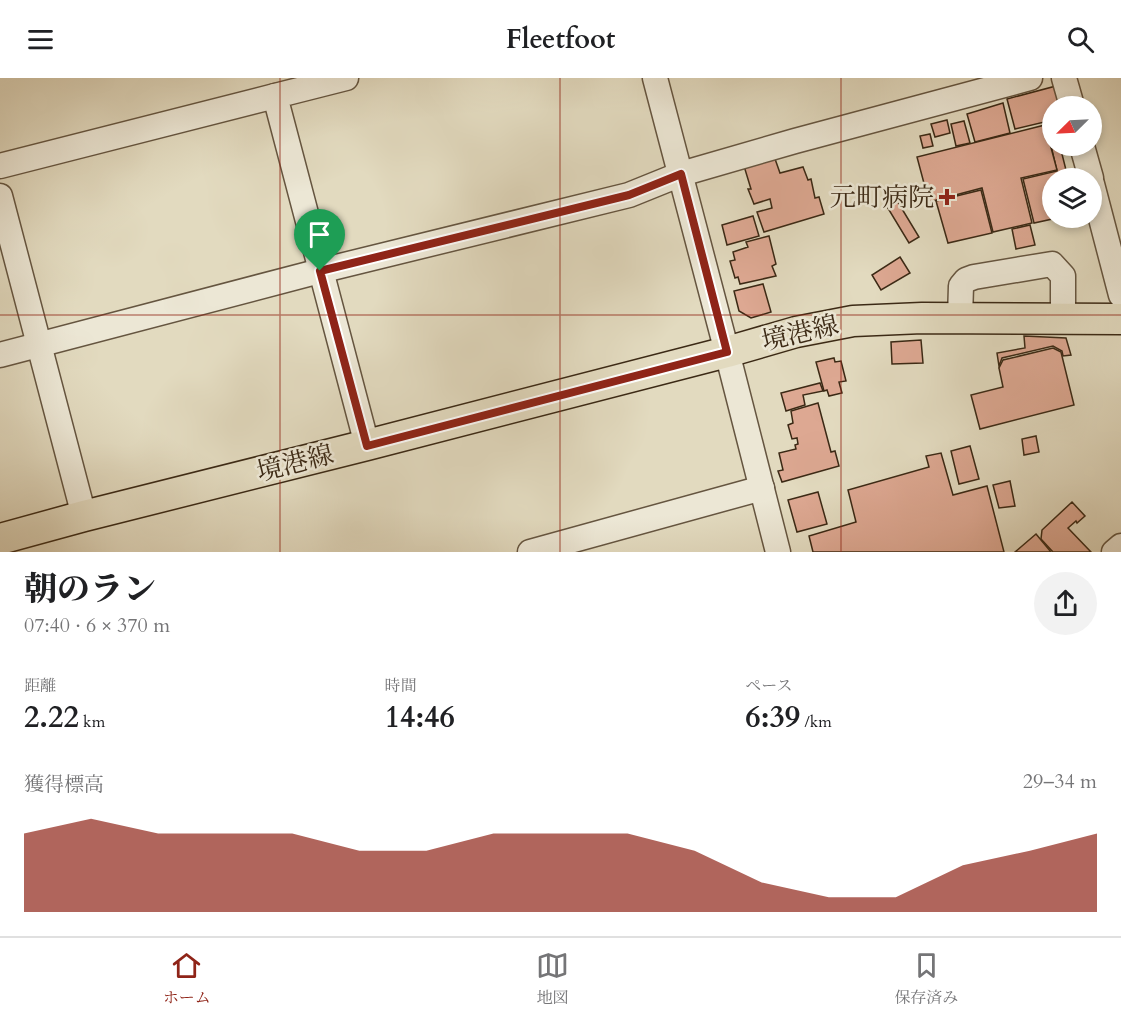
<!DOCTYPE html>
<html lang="ja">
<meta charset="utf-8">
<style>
:root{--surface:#fff;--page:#f2f2f2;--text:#202124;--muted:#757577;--line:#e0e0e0;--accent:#8f2418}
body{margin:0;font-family:Cardo,"Noto Serif JP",serif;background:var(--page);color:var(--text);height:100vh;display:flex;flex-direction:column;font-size:22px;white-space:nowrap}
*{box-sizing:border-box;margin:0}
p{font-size:20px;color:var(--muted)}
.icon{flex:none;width:33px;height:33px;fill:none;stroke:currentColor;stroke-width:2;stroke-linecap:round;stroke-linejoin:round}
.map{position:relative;height:474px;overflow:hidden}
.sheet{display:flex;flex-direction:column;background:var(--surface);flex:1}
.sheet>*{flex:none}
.needle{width:39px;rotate:246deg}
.tools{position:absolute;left:1042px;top:18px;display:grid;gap:12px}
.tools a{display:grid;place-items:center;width:60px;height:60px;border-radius:50%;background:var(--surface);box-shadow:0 3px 9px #0003;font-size:30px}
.pin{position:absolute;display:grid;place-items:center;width:51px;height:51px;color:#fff;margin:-62px -26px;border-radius:50% 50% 50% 0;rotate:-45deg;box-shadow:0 0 6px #0007}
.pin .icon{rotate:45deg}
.round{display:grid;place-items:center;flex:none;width:63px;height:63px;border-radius:32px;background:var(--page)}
.overview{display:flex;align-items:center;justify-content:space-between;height:102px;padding:0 24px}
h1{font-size:33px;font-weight:800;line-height:45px}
.metrics{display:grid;grid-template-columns:repeat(3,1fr);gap:9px;height:102px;padding:6px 24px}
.metrics div{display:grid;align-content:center}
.metrics b{font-size:30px;font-weight:800}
.metrics small{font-size:16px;font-weight:400}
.metrics p{font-size:16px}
.chart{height:168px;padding:12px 24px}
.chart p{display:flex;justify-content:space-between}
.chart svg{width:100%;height:108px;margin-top:6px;fill:var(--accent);opacity:.7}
header{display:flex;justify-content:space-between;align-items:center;height:78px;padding:0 24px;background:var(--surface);font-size:27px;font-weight:800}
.menu{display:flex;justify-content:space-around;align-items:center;height:84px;border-top:2px solid var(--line);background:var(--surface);font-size:16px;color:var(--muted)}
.menu a{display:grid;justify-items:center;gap:3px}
.menu .selected{color:var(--accent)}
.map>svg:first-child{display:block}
.building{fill:#dda892;stroke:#3b2915;stroke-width:1.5}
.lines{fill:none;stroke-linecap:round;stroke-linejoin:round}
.minor-casing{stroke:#655540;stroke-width:27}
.major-casing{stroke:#3b2915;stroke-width:33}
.minor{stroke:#ece7d5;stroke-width:24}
.major{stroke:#e2dabf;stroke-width:30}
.route-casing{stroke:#fff;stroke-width:12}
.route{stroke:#8f2418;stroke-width:8}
.grid{fill:none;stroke:#8f2418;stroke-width:1.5;stroke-opacity:0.55}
.poi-dot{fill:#8f2418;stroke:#ece7d5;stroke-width:2}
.labels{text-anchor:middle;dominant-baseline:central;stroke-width:5;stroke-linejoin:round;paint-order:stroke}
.poi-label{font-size:26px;fill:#3b2915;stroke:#ece7d5;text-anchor:end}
.street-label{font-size:26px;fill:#3b2915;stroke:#ece7d5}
</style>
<header><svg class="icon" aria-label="menu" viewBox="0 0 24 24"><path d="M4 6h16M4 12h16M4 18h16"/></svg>Fleetfoot<svg class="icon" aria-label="search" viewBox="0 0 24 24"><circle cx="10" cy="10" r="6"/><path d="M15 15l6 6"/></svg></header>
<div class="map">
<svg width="1121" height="474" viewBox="0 0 1121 474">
<rect width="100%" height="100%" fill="#e2dabf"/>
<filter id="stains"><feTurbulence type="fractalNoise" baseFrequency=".00333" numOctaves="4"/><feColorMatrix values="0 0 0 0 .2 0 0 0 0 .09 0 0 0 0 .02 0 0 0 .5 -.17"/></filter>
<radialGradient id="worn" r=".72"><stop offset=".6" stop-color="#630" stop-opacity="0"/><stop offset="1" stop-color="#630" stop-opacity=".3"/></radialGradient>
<g class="building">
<path d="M 1056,8 L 1061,28 L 1053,28 L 1053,42 L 1015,51 L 1007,21 Z"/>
<path d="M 1003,25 L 1010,55 L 975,64 L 967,36 Z"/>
<path d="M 947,42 L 950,55 L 935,59 L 931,46 Z"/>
<path d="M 964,43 L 970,65 L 956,68 L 951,46 Z"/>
<path d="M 1053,45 L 1053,68 L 1060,68 L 1068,100 L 1053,100 L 1053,140 L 1057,140 L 1034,145 L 1023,101 L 1057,93 L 1046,47 Z"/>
<path d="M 1045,47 L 1057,92 L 1021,100 L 1032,145 L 993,154 L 982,110 L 929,124 L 917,79 Z"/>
<path d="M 930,56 L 933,68 L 923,70 L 920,58 Z"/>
<path d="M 774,78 L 780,95 L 803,89 L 808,102 L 811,101 L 815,120 L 819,119 L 824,136 L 764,154 L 757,134 L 772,130 L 770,121 L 754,126 L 748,111 L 751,111 L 744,88 Z"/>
<path d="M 981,112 L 992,155 L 948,165 L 936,123 Z"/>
<path d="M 896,121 L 919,159 L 909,165 L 886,127 Z"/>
<path d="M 753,138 L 759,158 L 727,167 L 722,147 Z"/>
<path d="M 1030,147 L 1035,167 L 1016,171 L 1012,151 Z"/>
<path d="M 769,158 L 776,186 L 772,188 L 776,198 L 740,206 L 738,199 L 735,200 L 730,183 L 735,182 L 733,174 L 748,169 L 746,164 Z"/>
<path d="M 900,179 L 910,195 L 881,212 L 872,197 Z"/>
<path d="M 763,206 L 771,234 L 751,240 L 739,233 L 734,213 Z"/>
<path d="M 1024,258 L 1066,260 L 1071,277 L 1063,278 L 1062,273 L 1053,268 L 1002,280 L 999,288 L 997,275 L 1025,270 Z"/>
<path d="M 921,262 L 923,285 L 892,286 L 891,264 Z"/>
<path d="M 1053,270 L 1061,274 L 1074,327 L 980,351 L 971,317 L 1003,309 L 999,290 L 1003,282 Z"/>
<path d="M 834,280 L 835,284 L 841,283 L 846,303 L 839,304 L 842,315 L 829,318 L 827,312 L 824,313 L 816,284 Z"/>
<path d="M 820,305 L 823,313 L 803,317 L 805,327 L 786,333 L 781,315 Z"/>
<path d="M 818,325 L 831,374 L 835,373 L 839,388 L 782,404 L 778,393 L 783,392 L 779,375 L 796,371 L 795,367 L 798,366 L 797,360 L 792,361 L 788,347 L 793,345 L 791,333 Z"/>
<path d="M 1036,358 L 1039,374 L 1024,377 L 1022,361 Z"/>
<path d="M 970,368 L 979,401 L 959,406 L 951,373 Z"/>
<path d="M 941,375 L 953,417 L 987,408 L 1004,474 L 813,474 L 809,458 L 856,444 L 848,412 L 929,389 L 926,378 Z"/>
<path d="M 1010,403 L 1015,428 L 999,430 L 993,407 Z"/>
<path d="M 818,414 L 827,446 L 797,454 L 788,422 Z"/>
<path d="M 1072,424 L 1085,438 L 1077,445 L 1076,443 L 1068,450 L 1091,474 L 1053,474 L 1041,461 L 1042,452 Z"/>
<path d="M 1036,456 L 1051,474 L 1015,474 Z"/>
</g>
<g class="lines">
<g class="minor-casing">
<g id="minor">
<path d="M 346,0 L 275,18 L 367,367"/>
<path d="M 655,0 L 727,274 L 778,474"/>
<path d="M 1064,0 L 1072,28"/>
<path d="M 1082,68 L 1091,100"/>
<path d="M 0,88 L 275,18"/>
<path d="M 1092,106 L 1121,217"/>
<path d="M 0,118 L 84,438"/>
<path d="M 960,240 L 961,208 L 966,202 L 974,199 L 1052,186 L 1063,198 L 1063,241"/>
<path d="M 0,277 L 320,193 L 629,117 L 681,96 L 795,63 L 1030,0"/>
<path d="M 530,474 L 762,410"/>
<path d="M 1114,474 L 1121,468"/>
</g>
</g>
<g class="major-casing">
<path id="major" d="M 0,461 L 84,438 L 367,367 L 727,274 L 796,254 L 853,243 L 922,240 L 1121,241"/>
</g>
<use href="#minor" class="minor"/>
<use href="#major" class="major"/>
</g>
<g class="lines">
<g class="route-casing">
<path id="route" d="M 681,96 L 727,274 L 367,368 L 320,193 L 629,117 Z"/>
</g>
<use href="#route" class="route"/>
</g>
<path class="grid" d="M 280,0 L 280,474M 560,0 L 560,474M 841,0 L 841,474M 0,237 L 1121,237"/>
<path class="poi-dot" d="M944 110h6v6h6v6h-6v6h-6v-6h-6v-6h6z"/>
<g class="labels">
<g class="poi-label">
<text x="934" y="119">元町病院</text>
</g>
<g class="street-label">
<text transform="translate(800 255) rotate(-13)">境港線</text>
<text transform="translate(295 385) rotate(-14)">境港線</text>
</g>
</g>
<rect width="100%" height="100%" filter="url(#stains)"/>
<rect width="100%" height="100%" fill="url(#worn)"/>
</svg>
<div class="tools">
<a><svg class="needle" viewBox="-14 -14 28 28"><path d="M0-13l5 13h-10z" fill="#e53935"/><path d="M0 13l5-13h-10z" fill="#757577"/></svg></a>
<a><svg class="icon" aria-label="layers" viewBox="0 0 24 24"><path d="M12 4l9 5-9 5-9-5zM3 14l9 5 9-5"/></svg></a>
</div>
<div class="pin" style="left:320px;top:193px;background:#1e9e55"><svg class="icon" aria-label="arrive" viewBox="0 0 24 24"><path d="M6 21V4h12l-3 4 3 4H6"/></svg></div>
</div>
<section class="sheet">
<div class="overview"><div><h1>朝のラン</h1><p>07:40 · 6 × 370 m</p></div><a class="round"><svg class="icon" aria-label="share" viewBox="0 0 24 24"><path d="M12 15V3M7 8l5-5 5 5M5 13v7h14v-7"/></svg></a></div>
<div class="metrics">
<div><p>距離</p><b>2.22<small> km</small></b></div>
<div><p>時間</p><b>14:46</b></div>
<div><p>ペース</p><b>6:39<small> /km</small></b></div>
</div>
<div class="chart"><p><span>獲得標高</span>29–34 m</p>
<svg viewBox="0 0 160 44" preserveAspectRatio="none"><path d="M0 44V12L10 6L20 12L30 12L40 12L50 19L60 19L70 12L80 12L90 12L100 19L110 32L120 38L130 38L140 25L150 19L160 12V44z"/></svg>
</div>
</section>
<nav class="menu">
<a class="selected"><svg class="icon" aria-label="home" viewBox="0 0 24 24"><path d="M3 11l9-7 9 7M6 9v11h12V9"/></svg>ホーム</a>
<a><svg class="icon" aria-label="map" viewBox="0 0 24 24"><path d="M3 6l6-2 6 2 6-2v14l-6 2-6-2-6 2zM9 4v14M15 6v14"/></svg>地図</a>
<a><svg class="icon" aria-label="saved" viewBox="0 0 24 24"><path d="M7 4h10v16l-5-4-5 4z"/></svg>保存済み</a>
</nav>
